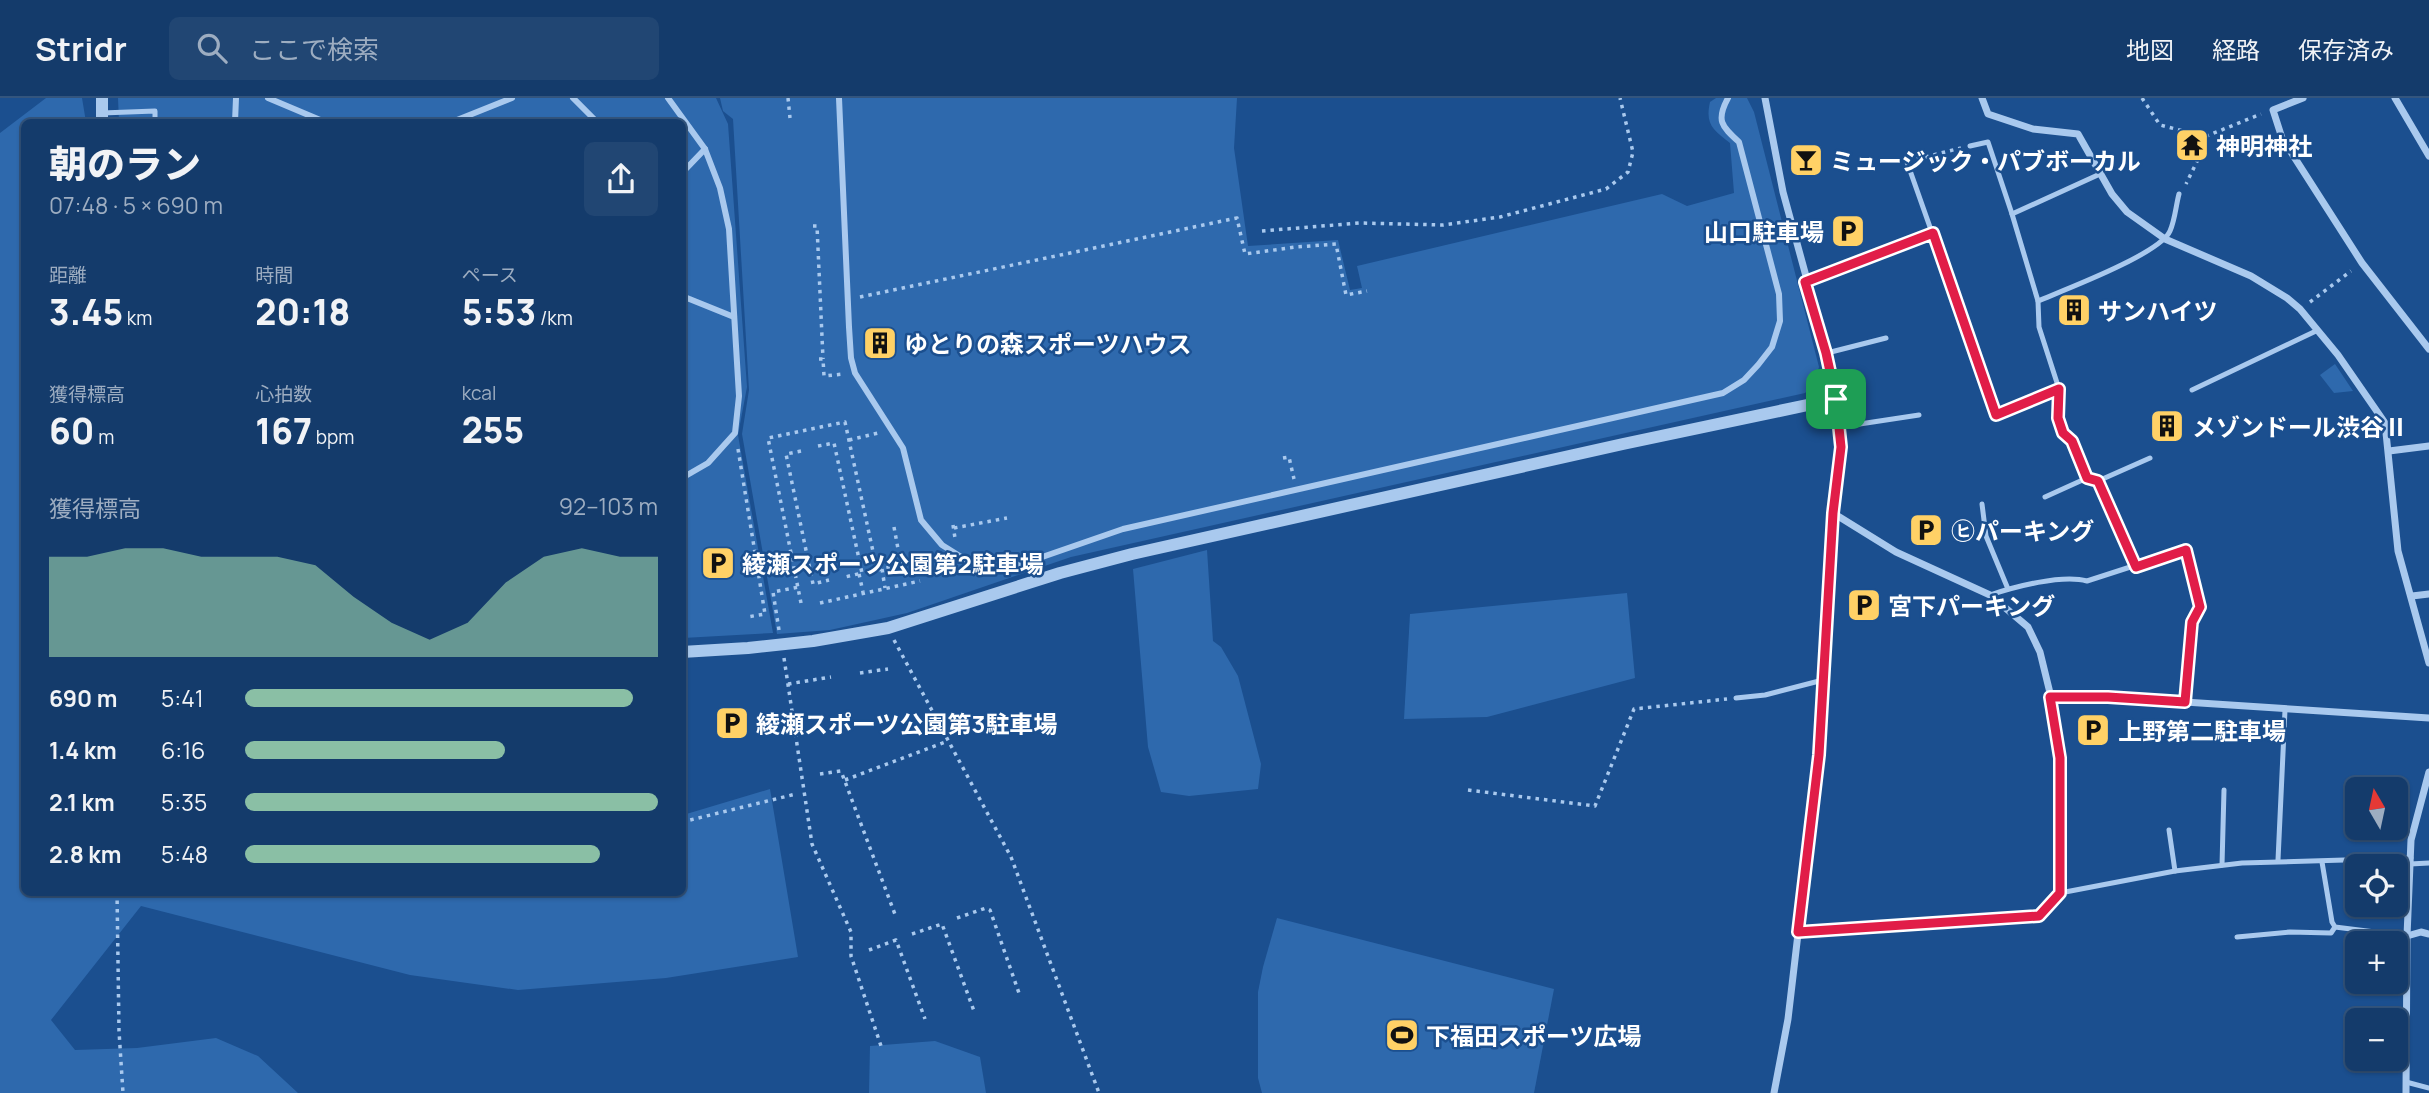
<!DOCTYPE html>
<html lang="ja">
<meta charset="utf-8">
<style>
:root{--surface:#143b6b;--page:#214673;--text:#f1f3f6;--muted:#9dadc1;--line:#33557e;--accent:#8abfa5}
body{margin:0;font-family:Manrope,"Noto Sans JP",sans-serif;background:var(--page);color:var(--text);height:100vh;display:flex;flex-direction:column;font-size:26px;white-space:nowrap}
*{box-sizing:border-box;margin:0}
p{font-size:23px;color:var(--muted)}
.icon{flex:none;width:38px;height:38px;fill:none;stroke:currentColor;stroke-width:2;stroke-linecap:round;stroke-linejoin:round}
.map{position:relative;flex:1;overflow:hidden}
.side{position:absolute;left:21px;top:21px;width:665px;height:777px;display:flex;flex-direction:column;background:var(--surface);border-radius:10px;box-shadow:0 2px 5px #0004,0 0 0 2px var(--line)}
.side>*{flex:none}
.needle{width:46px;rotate:351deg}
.fabs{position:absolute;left:2345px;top:679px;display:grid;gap:14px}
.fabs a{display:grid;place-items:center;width:63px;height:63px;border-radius:10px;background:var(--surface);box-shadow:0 2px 5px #0004,0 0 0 2px var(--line);font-size:35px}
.pin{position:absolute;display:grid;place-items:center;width:60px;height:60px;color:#fff;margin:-30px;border-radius:14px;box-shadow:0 4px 10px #0006}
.round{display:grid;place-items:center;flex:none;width:74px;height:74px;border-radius:10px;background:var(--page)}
.head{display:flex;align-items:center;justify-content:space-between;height:119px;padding:0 28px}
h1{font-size:38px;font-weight:800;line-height:52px}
.metrics{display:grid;grid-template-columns:repeat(3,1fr);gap:10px;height:119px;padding:7px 28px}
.metrics div{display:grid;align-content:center}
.metrics b{font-size:35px;font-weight:800}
.metrics small{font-size:19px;font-weight:400}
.metrics p{font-size:19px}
.chart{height:196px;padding:14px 28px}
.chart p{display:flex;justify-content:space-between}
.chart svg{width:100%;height:126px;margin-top:7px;fill:var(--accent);opacity:.7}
ul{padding:0 28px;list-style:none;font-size:23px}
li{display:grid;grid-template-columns:112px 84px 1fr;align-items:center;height:52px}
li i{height:18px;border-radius:9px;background:var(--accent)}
header{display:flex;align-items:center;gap:42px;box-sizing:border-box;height:98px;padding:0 35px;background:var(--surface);border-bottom:2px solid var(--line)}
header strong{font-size:33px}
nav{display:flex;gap:38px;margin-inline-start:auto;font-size:24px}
.search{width:490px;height:63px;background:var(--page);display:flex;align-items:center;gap:18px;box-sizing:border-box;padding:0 24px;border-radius:10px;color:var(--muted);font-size:26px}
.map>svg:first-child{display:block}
.green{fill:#2e69ad}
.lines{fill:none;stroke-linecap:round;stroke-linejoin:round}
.path{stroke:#a9c9ee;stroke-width:3.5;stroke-dasharray:3.5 5;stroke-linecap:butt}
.service{stroke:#a9c9ee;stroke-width:5}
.pedestrian{stroke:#a9c9ee;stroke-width:6}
.minor{stroke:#a9c9ee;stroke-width:7}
.tertiary{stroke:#a9c9ee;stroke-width:12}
.route-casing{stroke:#fff;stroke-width:14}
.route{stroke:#e11d48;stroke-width:9}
.labels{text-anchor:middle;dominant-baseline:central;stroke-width:5;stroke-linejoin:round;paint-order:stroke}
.poi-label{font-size:24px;font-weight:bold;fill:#fff;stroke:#1b4f8f;text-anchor:start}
</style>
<header>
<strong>Stridr</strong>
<div class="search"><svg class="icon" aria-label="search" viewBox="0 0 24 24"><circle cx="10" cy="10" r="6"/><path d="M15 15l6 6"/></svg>ここで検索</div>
<nav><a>地図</a><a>経路</a><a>保存済み</a></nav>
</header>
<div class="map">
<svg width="2429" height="995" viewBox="0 0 2429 995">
<rect width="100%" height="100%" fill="#1b4f8f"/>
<g class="green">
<path d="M 46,0 L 82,0 L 86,24 L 24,24 L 24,794 L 682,794 L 683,717 L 770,691 L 798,859 L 666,880 L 518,892 L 410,877 L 141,808 L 51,922 L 75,952 L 137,950 L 216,940 L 258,958 L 298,995 L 0,995 L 0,35 Z"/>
<path d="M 118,0 L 716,0 L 728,26 L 747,289 L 738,337 L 773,535 L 683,540 L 682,24 L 119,24 Z"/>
<path d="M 720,0 L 1237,0 L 1234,50 L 1248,148 L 1338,142 L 1350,192 L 1362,190 L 1357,168 L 1662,96 L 1687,108 L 1734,95 L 1730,45 C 1713,31 1705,27 1710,4 L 1716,0 L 1747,0 L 1754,14 L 1819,269 L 1814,287 L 1805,295 L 1071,459 L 907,515 L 830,532 L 777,536 L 742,336 L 749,292 L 733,21 L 723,13 Z"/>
<path d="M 2335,266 L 2353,293 L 2334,295 L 2320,277 Z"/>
<path d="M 1207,452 L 1213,543 L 1221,549 L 1238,578 L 1261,666 L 1258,691 L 1189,698 L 1161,694 L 1148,649 L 1133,471 Z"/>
<path d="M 1627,495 L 1635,580 L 1487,619 L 1404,621 L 1410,516 Z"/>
<path d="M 1277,820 L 1554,891 L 1534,995 L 1262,995 L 1258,980 L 1258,894 L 1263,869 Z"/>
<path d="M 935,943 L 980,959 L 986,995 L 869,995 L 870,948 Z"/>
</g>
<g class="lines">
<g class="path">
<path d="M 788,0 L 790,20"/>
<path d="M 2142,0 L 2160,27 L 2203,38 L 2205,47 L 2186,86"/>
<path d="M 2182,48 L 2261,16"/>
<path d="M 1917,61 L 1961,50"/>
<path d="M 813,128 L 817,128 L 823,261"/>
<path d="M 1262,133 L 1359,125 L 1443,127 L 1500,119 L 1606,91 L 1628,74 L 1633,54 L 1620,0"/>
<path d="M 860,199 L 1237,120 L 1245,156 L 1296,149 L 1336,146 L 1346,197 L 1367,193"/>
<path d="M 2310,204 L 2351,173"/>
<path d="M 819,261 L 823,261 L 824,278 L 843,276"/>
<path d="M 849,342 L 878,335"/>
<path d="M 818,348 L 834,345 L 862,475 L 845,479"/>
<path d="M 738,351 L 765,516 L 747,519"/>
<path d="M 801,353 L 786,356 L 813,486 L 829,482"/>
<path d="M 1283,360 L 1289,359 L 1294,381"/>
<path d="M 953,427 L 955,440"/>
<path d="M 894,429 L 901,467"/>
<path d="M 954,430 L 1007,420"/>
<path d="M 882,471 L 885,490"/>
<path d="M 859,476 L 863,494"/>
<path d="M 801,505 L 768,340 L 845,324 L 877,472 L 936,459"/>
<path d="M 820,505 L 920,483"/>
<path d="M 779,532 L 773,494 L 799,489"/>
<path d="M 894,542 L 1011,759 L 1099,995"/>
<path d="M 784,560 L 812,746 L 851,834 L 851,858 L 881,948"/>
<path d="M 860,575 L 888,571"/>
<path d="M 788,586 L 831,579"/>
<path d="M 820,676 L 841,673 L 896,819"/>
<path d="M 845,682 L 948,643"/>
<path d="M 1468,692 L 1595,708 L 1634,611 L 1727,601"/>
<path d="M 682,724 L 796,696"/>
<path d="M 117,794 L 119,933 L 123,995"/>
<path d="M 957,820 L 986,810 L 990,812 L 1020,898"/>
<path d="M 912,836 L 942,826 L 974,913"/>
<path d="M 869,852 L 896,842 L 925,921"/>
</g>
<g class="service">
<path d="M 102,15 L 155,13 L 155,24"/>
<path d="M 1970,48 L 1988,44 L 2012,116 L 2038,203"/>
<path d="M 1907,64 L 1996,316 L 2059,291"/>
<path d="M 2012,116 L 2100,76"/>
<path d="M 1805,184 L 1933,135"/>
<path d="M 1827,255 L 1886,240"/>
<path d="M 2192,292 L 2316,233"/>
<path d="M 1840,329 L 1919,317"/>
<path d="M 2098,383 L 2150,360"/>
<path d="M 2045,399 L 2087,380"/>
<path d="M 1982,406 L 1986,438 L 2008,491"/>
<path d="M 2136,469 L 2098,383 L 2087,380 L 2072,343 L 2063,335 L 2058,320 L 2059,291 L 2039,229 L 2038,203 C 2064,192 2160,156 2170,133 C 2175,122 2176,107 2179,96"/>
<path d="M 1990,497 C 2014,489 2062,476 2087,483 L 2186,451 L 2200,509 L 2192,524 L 2185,604"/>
<path d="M 1736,600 L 1765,597 L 1823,582"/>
<path d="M 2169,732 L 2175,773"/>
<path d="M 2278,762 L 2285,612"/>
<path d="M 2322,764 L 2332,824 L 2335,829 L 2407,838"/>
<path d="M 2410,766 L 2429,765"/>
<path d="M 2222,767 L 2224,692"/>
<path d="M 2060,795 L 2175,773 L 2242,765 L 2411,760"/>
<path d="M 1798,834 L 2039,818 L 2060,795 L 2060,660 L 2051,599"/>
<path d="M 2237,839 L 2290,834 L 2331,835 L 2335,829"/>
<path d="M 2406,984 L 2429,990"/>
</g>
<g class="pedestrian">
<path d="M 268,0 L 325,24"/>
<path d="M 573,0 L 597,24"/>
<path d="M 668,0 L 705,51 L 720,90 L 729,131 L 739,298 L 735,335 L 708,365 L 682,380"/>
<path d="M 839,0 L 849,229 L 851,260 L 855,275 L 903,350 L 921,422 L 942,447 L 966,462 L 985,470 L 1002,471 L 1022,466 L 1123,431 L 1723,295 L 1744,282 L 1758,267 L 1772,249 L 1780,223 L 1779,196 L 1739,44 C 1721,28 1716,22 1728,0"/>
<path d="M 235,24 L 236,0"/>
<path d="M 452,24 L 512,0"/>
<path d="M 682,75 L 705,51"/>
<path d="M 682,198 L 734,219"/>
</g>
<g class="minor">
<path d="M 1765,0 L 1783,94 L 1827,255 L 1840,329 L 1819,657 L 1788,921 L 1774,995"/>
<path d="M 1982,0 L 1988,16 L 2033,31 L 2078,36 L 2112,96 L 2127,114 L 2165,141 L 2251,178 L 2287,200 L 2300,211 L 2338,257 L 2385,325 L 2398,453 L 2429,565"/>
<path d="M 2303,0 L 2273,12 L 2282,40 L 2362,165 L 2429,251"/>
<path d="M 2395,0 L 2429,58"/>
<path d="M 2389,353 L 2429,348"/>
<path d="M 1833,415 L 1896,454 L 1990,497 L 2028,529 L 2040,554 L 2051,599 L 2108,599 L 2429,620"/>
<path d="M 2412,498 L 2429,496"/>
<path d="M 2407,838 L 2421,834 L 2429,836"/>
<path d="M 2406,995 L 2407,838 L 2411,742 L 2429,674"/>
</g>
<g class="tertiary">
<path d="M 102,0 L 102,24"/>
<path d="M 682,554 L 748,550 L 813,543 L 888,530 L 1060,475 L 1132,456 L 1623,346 L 1836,301"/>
</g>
</g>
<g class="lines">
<g class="route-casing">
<path id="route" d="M 1933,135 L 1996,317 L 2059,291 L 2058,320 L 2063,335 L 2072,343 L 2087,380 L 2098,383 L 2136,469 L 2186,452 L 2200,509 L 2192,524 L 2185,604 L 2108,599 L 2050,599 L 2060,660 L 2060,795 L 2039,818 L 1798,834 L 1819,657 L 1833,415 L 1841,349 L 1836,301 L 1826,255 L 1805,184 Z"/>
</g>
<use href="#route" class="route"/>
</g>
<defs>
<g id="temple-square" transform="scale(1.75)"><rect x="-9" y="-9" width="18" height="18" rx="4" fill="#ffd166" stroke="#1b4f8f"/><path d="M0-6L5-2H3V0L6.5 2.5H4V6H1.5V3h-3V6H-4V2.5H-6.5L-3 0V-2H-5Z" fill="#111"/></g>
<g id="bar-square" transform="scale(1.75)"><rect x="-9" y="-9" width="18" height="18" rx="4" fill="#ffd166" stroke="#1b4f8f"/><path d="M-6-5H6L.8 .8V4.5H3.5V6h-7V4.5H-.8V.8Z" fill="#111"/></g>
<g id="parking-square" transform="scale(1.75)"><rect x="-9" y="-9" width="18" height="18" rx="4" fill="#ffd166" stroke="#1b4f8f"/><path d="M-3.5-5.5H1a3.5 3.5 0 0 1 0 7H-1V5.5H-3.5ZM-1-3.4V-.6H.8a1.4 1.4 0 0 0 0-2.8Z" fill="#111"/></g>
<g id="building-square" transform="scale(1.75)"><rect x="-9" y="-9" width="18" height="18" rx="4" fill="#ffd166" stroke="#1b4f8f"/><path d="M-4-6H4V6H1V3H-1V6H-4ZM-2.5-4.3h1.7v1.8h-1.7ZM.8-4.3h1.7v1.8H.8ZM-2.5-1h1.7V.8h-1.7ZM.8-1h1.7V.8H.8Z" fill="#111"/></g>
<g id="stadium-square" transform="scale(1.75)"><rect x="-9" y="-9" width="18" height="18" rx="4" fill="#ffd166" stroke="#1b4f8f"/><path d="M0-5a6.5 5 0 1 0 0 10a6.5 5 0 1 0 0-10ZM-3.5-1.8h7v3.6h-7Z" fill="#111"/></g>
</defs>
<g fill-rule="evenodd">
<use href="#temple-square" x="2192" y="47"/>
<use href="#bar-square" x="1806" y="62"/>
<use href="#parking-square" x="1848" y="133"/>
<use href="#building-square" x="2074" y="212"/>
<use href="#building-square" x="880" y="245"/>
<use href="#building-square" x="2167" y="328"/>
<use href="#parking-square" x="1926" y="432"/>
<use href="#parking-square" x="718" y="465"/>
<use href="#parking-square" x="1864" y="507"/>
<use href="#parking-square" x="732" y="625"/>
<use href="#parking-square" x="2093" y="632"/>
<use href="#stadium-square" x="1402" y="937"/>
</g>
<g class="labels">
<g class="poi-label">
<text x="2216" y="47">神明神社</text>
<text x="1830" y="62">ミュージック・パブボーカル</text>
<text x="1824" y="133" text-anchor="end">山口駐車場</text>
<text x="2098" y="212">サンハイツ</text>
<text x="904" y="245">ゆとりの森スポーツハウス</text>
<text x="2192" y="328">メゾンドール渋谷Ⅱ</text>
<text x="1951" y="432">㋪パーキング</text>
<text x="742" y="465">綾瀬スポーツ公園第2駐車場</text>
<text x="1888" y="507">宮下パーキング</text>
<text x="756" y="625">綾瀬スポーツ公園第3駐車場</text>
<text x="2118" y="632">上野第二駐車場</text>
<text x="1426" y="937">下福田スポーツ広場</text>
</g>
</g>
</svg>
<div class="fabs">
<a><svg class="needle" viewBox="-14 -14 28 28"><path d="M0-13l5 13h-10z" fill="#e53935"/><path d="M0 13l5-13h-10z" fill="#9dadc1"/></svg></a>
<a><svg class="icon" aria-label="locate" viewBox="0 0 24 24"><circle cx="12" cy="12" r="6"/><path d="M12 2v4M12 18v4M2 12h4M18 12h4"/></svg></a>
<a>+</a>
<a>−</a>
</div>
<div class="pin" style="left:1836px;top:301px;background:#1e9e55"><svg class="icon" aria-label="arrive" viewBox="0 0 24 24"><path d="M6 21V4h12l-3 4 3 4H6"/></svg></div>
<section class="side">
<div class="head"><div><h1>朝のラン</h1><p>07:48 · 5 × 690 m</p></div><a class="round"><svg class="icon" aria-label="share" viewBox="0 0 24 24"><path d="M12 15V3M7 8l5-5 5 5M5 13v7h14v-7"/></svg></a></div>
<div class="metrics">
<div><p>距離</p><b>3.45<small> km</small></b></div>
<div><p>時間</p><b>20:18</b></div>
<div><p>ペース</p><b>5:53<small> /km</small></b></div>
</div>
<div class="metrics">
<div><p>獲得標高</p><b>60<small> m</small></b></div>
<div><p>心拍数</p><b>167<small> bpm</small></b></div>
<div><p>kcal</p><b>255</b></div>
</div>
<div class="chart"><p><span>獲得標高</span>92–103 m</p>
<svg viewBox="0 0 160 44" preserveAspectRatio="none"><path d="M0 44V9L10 9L20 6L30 6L40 9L50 9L60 9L70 12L80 23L90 32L100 38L110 32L120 18L130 9L140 6L150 9L160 9V44z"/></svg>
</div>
<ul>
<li><b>690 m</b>5:41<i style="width:94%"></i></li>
<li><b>1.4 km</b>6:16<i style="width:63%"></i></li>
<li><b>2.1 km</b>5:35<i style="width:100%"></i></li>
<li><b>2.8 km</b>5:48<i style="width:86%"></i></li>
</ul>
</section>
</div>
